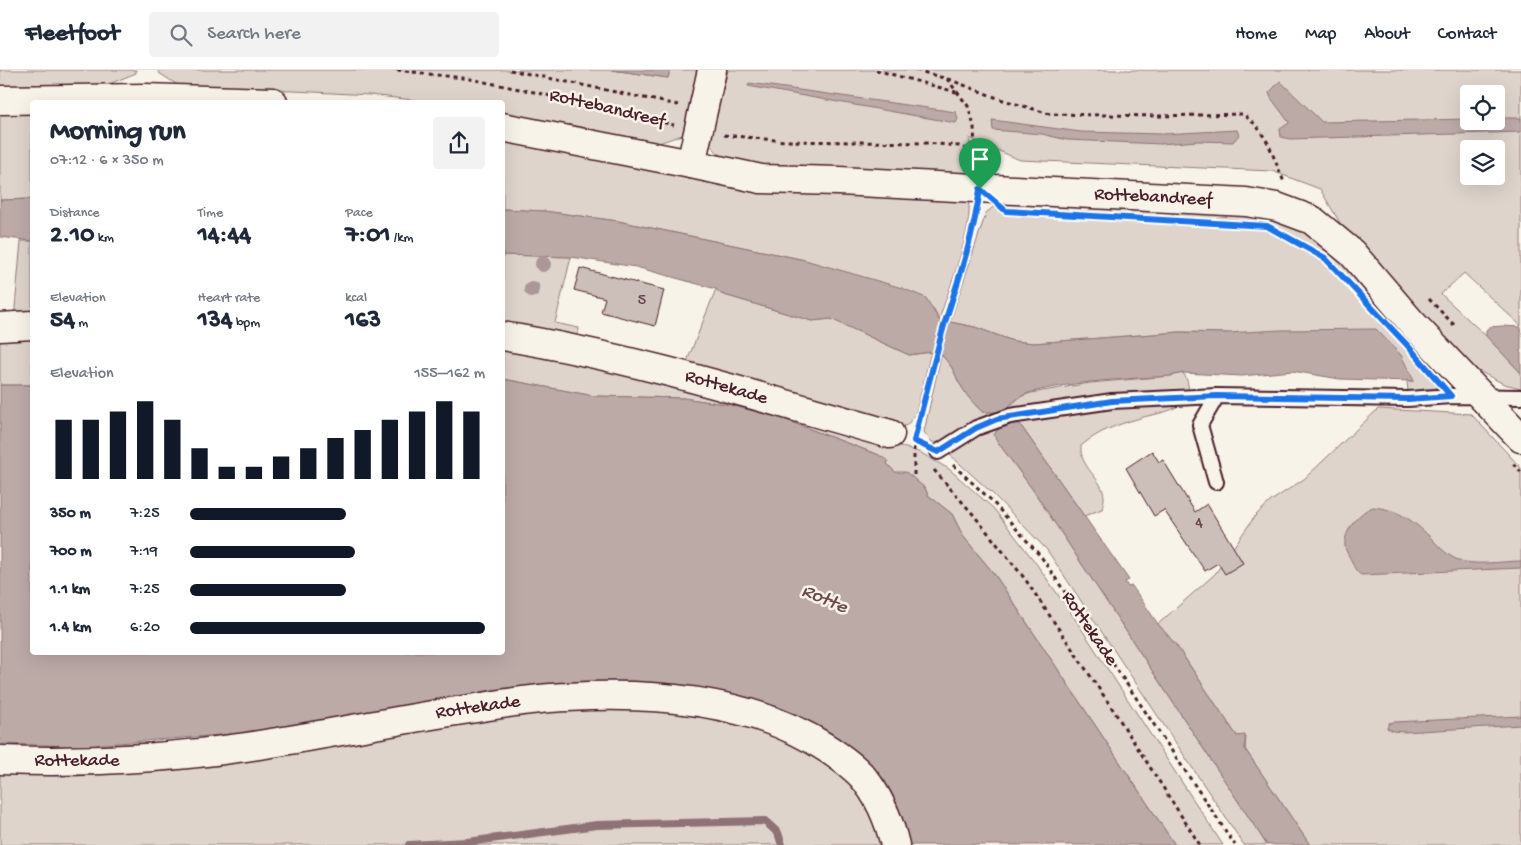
<!DOCTYPE html>
<meta charset="utf-8">
<style>
:root{--surface:#fff;--page:#f2f2f3;--text:#1f2937;--muted:#747a83;--line:#e0e1e3;--accent:#111827}
body{margin:0;font-family:"Gochi Hand",sans-serif;background:var(--page);color:var(--text);height:100vh;display:flex;flex-direction:column;font-size:19px;white-space:nowrap}
*{box-sizing:border-box;margin:0}
p{font-size:16px;color:var(--muted)}
.icon{flex:none;width:28px;height:28px;fill:none;stroke:currentColor;stroke-width:2;stroke-linecap:round;stroke-linejoin:round}
.map{position:relative;flex:1;overflow:hidden}
.details{position:absolute;left:30px;top:30px;width:475px;height:555px;display:flex;flex-direction:column;background:var(--surface);border-radius:5px;box-shadow:0 5px 20px #0002}
.details>*{flex:none}
.fabs{position:absolute;left:1460px;top:15px;display:grid;gap:10px}
.fabs a{display:grid;place-items:center;width:45px;height:45px;border-radius:5px;background:var(--surface);box-shadow:0 5px 20px #0002;font-size:25px}
.pin{position:absolute;display:grid;place-items:center;width:42px;height:42px;color:#fff;margin:-51px -21px;border-radius:50% 50% 50% 0;rotate:-45deg;box-shadow:0 0 5px #0007}
.pin .icon{rotate:45deg}
.round{display:grid;place-items:center;flex:none;width:52px;height:52px;border-radius:5px;background:var(--page)}
.overview{display:flex;align-items:center;justify-content:space-between;height:85px;padding:0 20px}
h1{font-size:28px;font-weight:700;line-height:38px}
.metrics{display:grid;grid-template-columns:repeat(3,1fr);gap:8px;height:85px;padding:5px 20px}
.metrics div{display:grid;align-content:center}
.metrics b{font-size:25px;font-weight:700}
.metrics small{font-size:14px;font-weight:400}
.metrics p{font-size:14px}
.chart{height:140px;padding:10px 20px}
.chart p{display:flex;justify-content:space-between}
.chart svg{width:100%;height:90px;margin-top:5px;stroke:var(--accent);stroke-width:6}
ul{padding:0 20px;list-style:none;font-size:16px}
li{display:grid;grid-template-columns:80px 60px 1fr;align-items:center;height:38px}
li i{height:12px;border-radius:6px;background:var(--accent)}
header{display:flex;align-items:center;gap:30px;box-sizing:border-box;height:70px;padding:0 25px;background:var(--surface);border-bottom:1px solid var(--line)}
header strong{font-size:24px}
nav{display:flex;gap:28px;margin-inline-start:auto;font-size:18px}
.search{width:350px;height:45px;background:var(--page);display:flex;align-items:center;gap:12px;box-sizing:border-box;padding:0 18px;border-radius:5px;color:var(--muted);font-size:19px}
.map>svg:first-child{display:block}
.green{fill:#ded4cc;stroke:#947a7c;fill-rule:evenodd}
.water{fill:#bcaaa7;stroke:#8e7275}
.lines{fill:none;stroke-linecap:round;stroke-linejoin:round}
.stream{stroke:#8e7275;stroke-width:8}
.building{fill:#ccbfb9;stroke:#4a1f2b}
.lane-casing{stroke:#4a1f2b;stroke-width:18}
.street-casing{stroke:#4a1f2b;stroke-width:31}
.secondary-casing{stroke:#4a1f2b;stroke-width:31}
.path{stroke:#4a1f2b;stroke-width:3;stroke-dasharray:4 4;stroke-linecap:butt}
.lane{stroke:#f7f3e8;stroke-width:14}
.street{stroke:#f7f3e8;stroke-width:28}
.secondary{stroke:#f7f3e8;stroke-width:28}
.tree{fill:#ac9796}
.route-casing{stroke:#fff;stroke-width:10}
.route{stroke:#1a73e8;stroke-width:6}
.labels{text-anchor:middle;dominant-baseline:central;stroke-width:5;stroke-linejoin:round;paint-order:stroke}
.number-label{font-size:16px;fill:#6a474e}
.street-label{font-size:19px;fill:#4a1f2b;stroke:#f7f3e8}
.water-label{font-size:20px;font-style:italic;fill:#6c4950;stroke:#f7f3e8}
</style>
<header>
<strong>Fleetfoot</strong>
<div class="search"><svg class="icon" aria-label="search" viewBox="0 0 24 24"><circle cx="10" cy="10" r="6"/><path d="M15 15l6 6"/></svg>Search here</div>
<nav><a>Home</a><a>Map</a><a>About</a><a>Contact</a></nav>
</header>
<div class="map">
<svg width="1521" height="775" viewBox="0 0 1521 775">
<rect width="100%" height="100%" fill="#f7f3e8"/>
<filter id="ink" filterUnits="userSpaceOnUse"><feTurbulence type="fractalNoise" baseFrequency=".02" numOctaves="2"/><feDisplacementMap in="SourceGraphic" scale="10" xChannelSelector="R" yChannelSelector="G"/><feConvolveMatrix kernelMatrix="1 2 1 2 8 2 1 2 1" color-interpolation-filters="sRGB"/></filter>
<g filter="url(#ink)">
<g class="green">
<path d="M 0,0 L 136,0 L 136,3 L 99,18 L 0,18 Z"/>
<path d="M 159,0 L 612,0 L 668,8 L 670,0 L 705,0 L 685,64 L 656,74 L 585,58 L 503,43 L 502,32 L 430,32 L 370,25 L 294,21 L 184,19 L 159,3 Z"/>
<path d="M 728,0 L 1521,0 L 1521,256 L 1464,203 L 1441,224 L 1486,266 L 1521,303 L 1521,318 L 1504,314 L 1473,298 L 1346,163 L 1320,119 L 1272,101 L 1020,90 L 969,68 L 974,95 L 974,109 L 783,100 L 730,90 L 718,83 L 709,74 ZM 1469,24 L 1496,24 L 1496,51 L 1469,51 ZM 1469,79 L 1496,79 L 1496,106 L 1469,106 Z"/>
<path d="M 0,43 L 32,43 L 32,129 L 0,130 Z"/>
<path d="M 502,68 L 757,121 L 968,131 C 975,154 947,225 939,250 L 933,238 L 805,190 L 618,151 L 544,141 L 503,139 Z"/>
<path d="M 996,132 L 1252,142 L 1304,160 L 1323,173 L 1372,223 L 1443,306 L 1436,317 L 1437,319 L 1423,319 L 1423,323 L 1408,322 L 1407,311 L 1413,311 L 1226,263 L 1180,262 L 1034,273 L 1013,271 L 975,257 L 950,252 L 986,143 L 997,134 Z"/>
<path d="M 21,171 L 32,171 L 32,248 L 14,249 Z"/>
<path d="M 503,185 L 571,187 L 555,253 L 579,258 L 577,270 L 503,260 Z"/>
<path d="M 716,219 L 721,224 L 812,251 L 831,249 L 909,285 L 931,282 L 916,343 L 907,355 L 898,358 L 684,299 Z"/>
<path d="M 32,261 L 32,315 L 0,315 L 0,263 Z"/>
<path d="M 503,272 L 829,353 L 921,383 L 949,399 L 994,439 L 1035,492 L 1073,546 L 1223,775 L 1175,775 L 995,505 L 963,466 L 952,444 L 928,425 L 925,418 L 895,402 L 879,385 L 783,349 L 731,335 L 683,328 L 594,326 L 503,309 Z"/>
<path d="M 941,285 C 950,292 954,302 959,312 C 965,324 974,333 982,342 L 996,342 L 997,344 L 939,375 L 932,372 L 924,362 Z"/>
<path d="M 1183,303 C 1190,312 1191,327 1181,334 C 1168,344 1151,344 1137,349 C 1116,355 1097,362 1081,376 C 1079,398 1103,408 1104,427 C 1104,431 1103,436 1102,439 L 1084,446 L 1019,353 L 1011,353 L 1004,342 L 1020,327 L 1031,323 L 1090,313 L 1170,306 Z"/>
<path d="M 1378,339 L 1471,344 L 1521,398 L 1521,775 L 1310,775 L 1245,679 L 1246,667 L 1237,666 L 1176,575 L 1158,554 L 1215,504 L 1255,446 L 1271,431 L 1304,409 Z"/>
<path d="M 1001,356 L 996,367 L 997,371 L 1033,420 L 1267,775 L 1244,775 L 1047,480 L 992,423 L 948,383 L 970,365 Z"/>
<path d="M 572,637 L 700,642 L 789,668 L 855,714 L 886,775 L 0,775 L 0,699 Z"/>
</g>
<g class="water">
<path d="M 612,0 L 670,0 L 668,8 Z"/>
<path d="M 1280,11 L 1322,52 L 1469,49 L 1469,51 L 1496,51 L 1496,48 L 1521,48 L 1521,62 L 1290,69 L 1281,67 L 1280,59 L 1289,53 L 1288,51 L 1271,28 L 1269,23 Z"/>
<path d="M 749,13 L 956,42 L 958,49 L 956,53 L 748,16 Z"/>
<path d="M 992,50 L 1081,62 L 1163,64 L 1237,60 L 1239,65 L 1233,72 L 1197,71 L 1161,74 L 1067,70 L 1042,64 L 993,60 Z"/>
<path d="M 32,129 L 32,171 L 0,167 L 0,130 Z"/>
<path d="M 502,139 L 544,141 L 618,151 L 805,190 L 902,218 L 926,228 L 939,250 L 975,257 L 1013,271 L 1034,273 L 1180,262 L 1226,263 L 1281,260 L 1376,259 L 1401,285 L 1414,311 L 1340,309 L 1292,301 L 1242,306 L 1183,303 L 1170,306 C 1127,309 1074,311 1032,322 C 1021,325 1010,333 1004,342 L 1011,353 L 1019,353 L 1129,510 L 1125,512 L 1128,517 L 1132,516 L 1158,554 L 1176,575 L 1237,666 L 1245,665 L 1245,679 L 1310,775 L 1267,775 L 1033,420 L 997,371 L 994,365 L 1002,353 L 996,342 L 982,342 L 968,327 L 958,311 L 953,299 L 942,285 L 930,282 L 909,285 L 831,249 L 812,251 L 721,224 L 716,219 L 636,197 L 571,187 L 503,185 Z"/>
<path d="M 1502,256 L 1521,257 L 1521,303 L 1486,266 L 1486,260 L 1489,257 Z"/>
<path d="M 503,309 L 594,326 L 683,328 L 731,335 L 783,349 L 879,385 L 888,391 L 887,394 L 895,402 L 906,402 L 925,418 L 928,425 L 952,444 L 963,466 L 995,505 L 1175,775 L 910,775 L 897,734 L 884,709 L 860,685 L 831,663 L 798,645 L 762,632 L 739,626 L 673,615 L 634,612 L 503,618 L 246,663 L 79,676 L 0,674 L 0,315 L 32,315 L 32,582 L 502,582 Z"/>
<path d="M 1373,437 C 1397,439 1413,450 1430,467 C 1438,475 1445,484 1456,489 C 1471,497 1504,491 1521,491 L 1521,498 L 1361,505 C 1356,502 1354,497 1352,492 C 1350,487 1346,482 1345,477 C 1343,461 1359,442 1373,437 Z"/>
<path d="M 1521,646 L 1521,655 L 1404,662 L 1393,661 L 1387,658 L 1389,653 L 1394,652 Z"/>
</g>
<g class="lines">
<path class="stream" d="M 409,775 L 467,772 L 597,755 L 765,751 L 778,763 L 782,775"/>
</g>
<g class="building">
<path d="M 580,198 L 664,220 L 655,256 L 601,242 L 605,228 L 574,220 Z"/>
<path d="M 1152,381 L 1159,392 L 1163,390 L 1195,442 L 1207,434 L 1243,493 L 1225,504 L 1218,493 L 1205,501 L 1164,440 L 1154,446 L 1126,398 Z"/>
</g>
<g class="lines">
<g class="lane-casing">
<g id="lane">
<path d="M 938,382 L 976,358 L 1010,346 L 1112,331 L 1217,326"/>
<path d="M 1216,412 L 1200,355 L 1217,326 L 1408,329 L 1451,326 L 1521,327"/>
</g>
</g>
<g class="street-casing">
<g id="street">
<path d="M 691,94 L 712,0"/>
<path d="M 0,257 L 32,255"/>
<path d="M 502,266 C 634,287 762,328 890,364"/>
<path d="M 0,690 C 83,693 164,689 246,677 C 321,666 395,650 470,639 C 502,634 534,628 567,627 C 654,622 753,629 828,679 C 840,687 852,695 862,706 C 879,726 889,750 895,775"/>
</g>
</g>
<g class="secondary-casing">
<g id="secondary">
<path d="M 0,30 L 145,28 L 273,32"/>
<path d="M 502,57 L 691,94 L 761,109 L 839,111 L 1246,132 L 1277,137 L 1312,150 L 1352,183 L 1412,253 L 1521,368"/>
</g>
</g>
<g class="path">
<path d="M 397,0 L 470,9 L 534,22 L 674,55"/>
<path d="M 510,0 L 678,35"/>
<path d="M 876,0 L 956,22"/>
<path d="M 916,0 L 947,9 L 968,36 L 974,56 L 975,83 L 978,93"/>
<path d="M 948,9 L 1000,29 L 1050,44 L 1158,46 L 1243,44 L 1256,55 L 1268,73 L 1284,112"/>
<path d="M 724,65 L 785,71 L 926,73 L 959,76 L 999,91"/>
<path d="M 1429,229 L 1456,257"/>
<path d="M 917,359 L 936,285 L 977,143"/>
<path d="M 914,377 L 914,409"/>
<path d="M 1513,394 L 1521,402"/>
<path d="M 953,395 L 991,430 L 1042,488 L 1235,775"/>
<path d="M 934,400 L 972,443 L 1025,509 L 1112,638 L 1200,775"/>
</g>
<use href="#lane" class="lane"/>
<use href="#street" class="street"/>
<use href="#secondary" class="secondary"/>
</g>
<g class="tree">
<circle cx="543" cy="194" r="8"/>
<circle cx="532" cy="219" r="8"/>
</g>
</g>
<g class="lines" filter="url(#ink)">
<g class="route-casing">
<path id="route" d="M 980,119 L 1006,141 L 1267,156 L 1325,188 L 1408,276 L 1451,326 L 1408,329 L 1217,326 L 1112,331 L 997,349 L 976,358 L 938,382 L 914,371 C 924,331 934,291 945,252 C 959,208 974,165 980,119 Z"/>
</g>
<use href="#route" class="route"/>
</g>
<g class="labels">
<g class="number-label">
<text x="642" y="231">5</text>
<text x="1199" y="454">4</text>
</g>
<g class="street-label">
<text transform="translate(607 39) rotate(13)">Rottebandreef</text>
<text transform="translate(1153 128) rotate(3)">Rottebandreef</text>
<text transform="translate(726 318) rotate(16)">Rottekade</text>
<text transform="translate(1089 559) rotate(56)">Rottekade</text>
<text transform="translate(478 638) rotate(-8)">Rottekade</text>
<text x="77" y="691">Rottekade</text>
</g>
<g class="water-label">
<text transform="translate(824 530) rotate(23)">Rotte</text>
</g>
</g>
</svg>
<div class="fabs">
<a><svg class="icon" aria-label="locate" viewBox="0 0 24 24"><circle cx="12" cy="12" r="6"/><path d="M12 2v4M12 18v4M2 12h4M18 12h4"/></svg></a>
<a><svg class="icon" aria-label="layers" viewBox="0 0 24 24"><path d="M12 4l9 5-9 5-9-5zM3 14l9 5 9-5"/></svg></a>
</div>
<div class="pin" style="left:980px;top:119px;background:#1e9e55"><svg class="icon" aria-label="arrive" viewBox="0 0 24 24"><path d="M6 21V4h12l-3 4 3 4H6"/></svg></div>
<section class="details">
<div class="overview"><div><h1>Morning run</h1><p>07:12 · 6 × 350 m</p></div><a class="round"><svg class="icon" aria-label="share" viewBox="0 0 24 24"><path d="M12 15V3M7 8l5-5 5 5M5 13v7h14v-7"/></svg></a></div>
<div class="metrics">
<div><p>Distance</p><b>2.10<small> km</small></b></div>
<div><p>Time</p><b>14:44</b></div>
<div><p>Pace</p><b>7:01<small> /km</small></b></div>
</div>
<div class="metrics">
<div><p>Elevation</p><b>54<small> m</small></b></div>
<div><p>Heart rate</p><b>134<small> bpm</small></b></div>
<div><p>kcal</p><b>163</b></div>
</div>
<div class="chart"><p><span>Elevation</span>155–162 m</p>
<svg viewBox="0 0 160 44" preserveAspectRatio="none"><path d="M5 44V15M15 44V15M25 44V11M35 44V6M45 44V15M55 44V29M65 44V38M75 44V38M85 44V33M95 44V29M105 44V24M115 44V20M125 44V15M135 44V11M145 44V6M155 44V11"/></svg>
</div>
<ul>
<li><b>350 m</b>7:25<i style="width:53%"></i></li>
<li><b>700 m</b>7:19<i style="width:56%"></i></li>
<li><b>1.1 km</b>7:25<i style="width:53%"></i></li>
<li><b>1.4 km</b>6:20<i style="width:100%"></i></li>
</ul>
</section>
</div>
